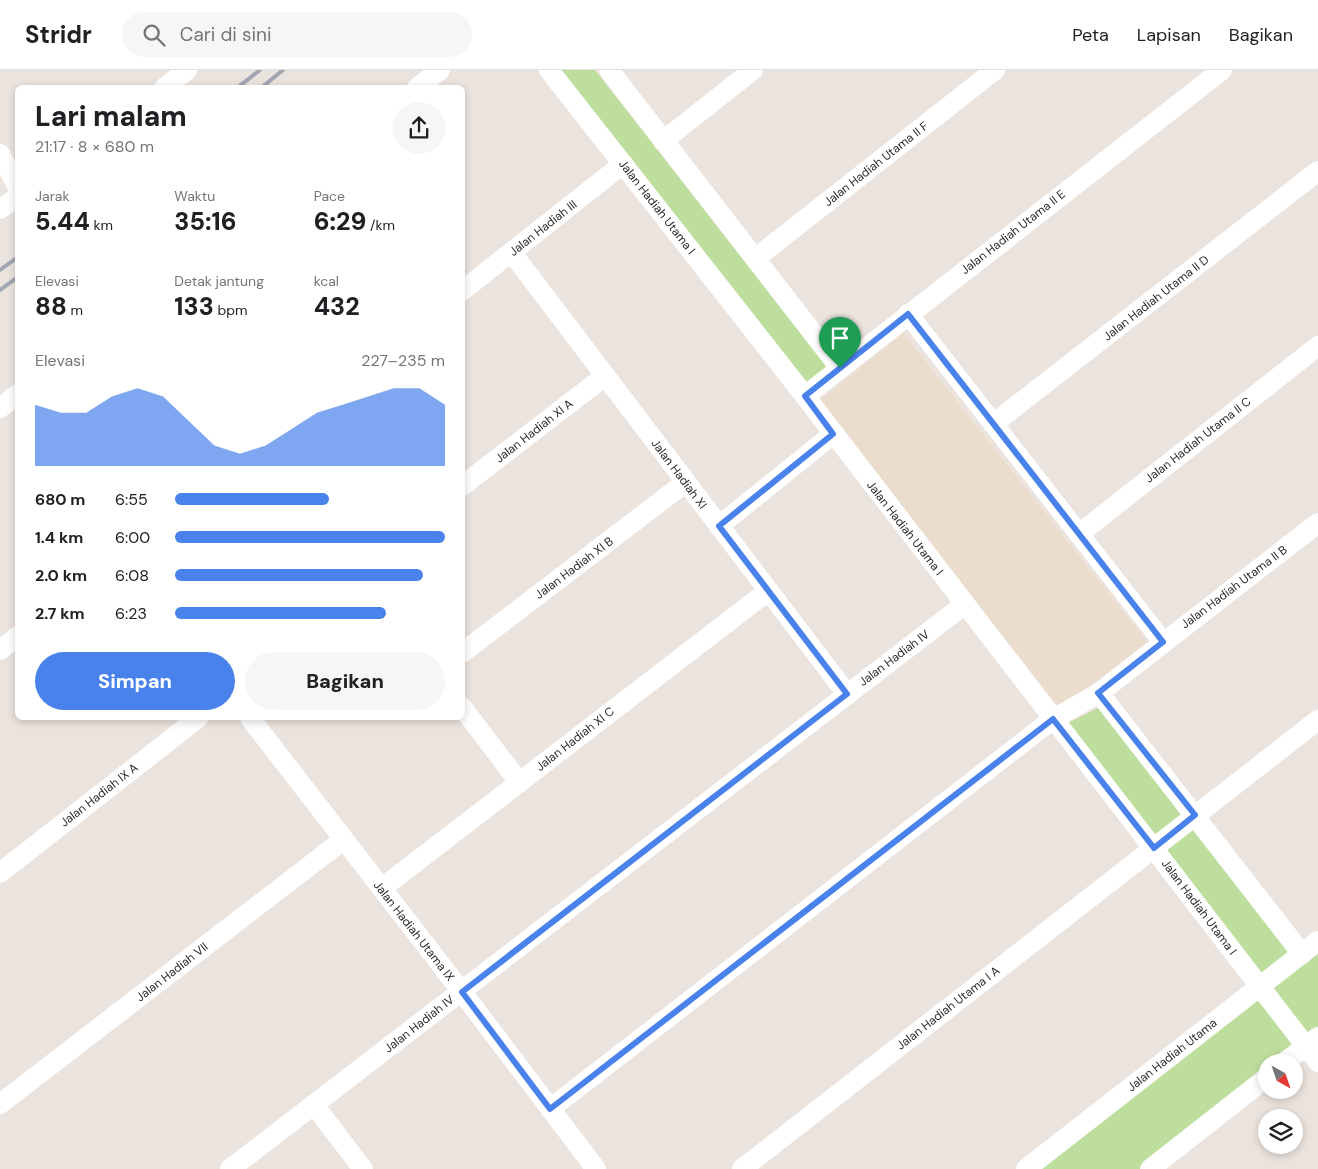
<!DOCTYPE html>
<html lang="id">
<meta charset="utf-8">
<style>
:root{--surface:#fff;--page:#f6f6f6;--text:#202124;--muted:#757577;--line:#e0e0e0;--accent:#4a82ec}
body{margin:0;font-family:"DM Sans",sans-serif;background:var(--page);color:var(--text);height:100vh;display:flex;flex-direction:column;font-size:19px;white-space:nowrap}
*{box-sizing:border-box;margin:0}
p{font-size:16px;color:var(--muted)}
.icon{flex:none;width:28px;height:28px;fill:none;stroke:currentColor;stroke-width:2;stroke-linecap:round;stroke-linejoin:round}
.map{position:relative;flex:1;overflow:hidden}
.panel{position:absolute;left:15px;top:15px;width:450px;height:635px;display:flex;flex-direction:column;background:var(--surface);border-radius:8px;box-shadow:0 2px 8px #0003}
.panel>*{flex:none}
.needle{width:32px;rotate:140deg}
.controls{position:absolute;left:1258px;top:984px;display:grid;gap:10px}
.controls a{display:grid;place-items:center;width:45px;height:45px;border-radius:50%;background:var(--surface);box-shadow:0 2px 8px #0003;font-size:25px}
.pin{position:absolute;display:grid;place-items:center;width:42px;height:42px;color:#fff;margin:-51px -21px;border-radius:50% 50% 50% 0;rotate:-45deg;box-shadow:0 0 5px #0007}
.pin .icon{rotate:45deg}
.round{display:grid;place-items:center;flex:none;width:52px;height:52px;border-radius:26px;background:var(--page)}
.overview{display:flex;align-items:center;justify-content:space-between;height:85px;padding:0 20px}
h1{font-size:28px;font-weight:800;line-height:38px}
.figures{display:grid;grid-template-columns:repeat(3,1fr);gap:8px;height:85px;padding:5px 20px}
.figures div{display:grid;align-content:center}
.figures b{font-size:25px;font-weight:800}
.figures small{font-size:14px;font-weight:400}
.figures p{font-size:14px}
.chart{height:140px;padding:10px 20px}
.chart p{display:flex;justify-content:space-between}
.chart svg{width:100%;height:90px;margin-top:5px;fill:var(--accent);opacity:.7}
.cta{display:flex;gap:10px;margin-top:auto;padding:10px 20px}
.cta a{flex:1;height:58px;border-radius:30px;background:var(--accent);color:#fff;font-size:20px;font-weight:800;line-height:58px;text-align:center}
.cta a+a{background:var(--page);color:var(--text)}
ul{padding:0 20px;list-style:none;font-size:16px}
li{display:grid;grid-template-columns:80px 60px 1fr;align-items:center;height:38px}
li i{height:12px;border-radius:6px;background:var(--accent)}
header{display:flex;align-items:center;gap:30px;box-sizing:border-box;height:70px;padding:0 25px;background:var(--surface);border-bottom:1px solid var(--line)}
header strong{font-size:24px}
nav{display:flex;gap:28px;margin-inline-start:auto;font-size:18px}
.search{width:350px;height:45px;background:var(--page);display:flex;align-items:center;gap:12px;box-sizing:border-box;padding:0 18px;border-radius:28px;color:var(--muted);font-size:19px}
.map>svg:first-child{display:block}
.education{fill:#ebddce}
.green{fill:#bede9e}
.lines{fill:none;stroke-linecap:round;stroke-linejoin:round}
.minor{stroke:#fff;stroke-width:20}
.rail{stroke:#a1a6b3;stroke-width:4}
.route-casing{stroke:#fff;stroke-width:10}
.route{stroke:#4a82ec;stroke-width:6}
.labels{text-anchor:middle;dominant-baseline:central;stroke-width:5;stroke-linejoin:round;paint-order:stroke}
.street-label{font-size:12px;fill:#2a2a2a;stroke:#fff}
</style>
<header>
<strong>Stridr</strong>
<div class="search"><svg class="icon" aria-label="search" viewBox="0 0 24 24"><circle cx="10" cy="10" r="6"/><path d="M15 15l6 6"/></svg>Cari di sini</div>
<nav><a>Peta</a><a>Lapisan</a><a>Bagikan</a></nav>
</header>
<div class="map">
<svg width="1318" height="1099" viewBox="0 0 1318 1099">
<rect width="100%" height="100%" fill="#ebe3dd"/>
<path class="education" d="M 903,263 L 1147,572 L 1060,639 L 818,332 Z"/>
<g class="green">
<path d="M 557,0 L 595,0 L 827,297 L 806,315 Z"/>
<path d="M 1102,636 L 1296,882 L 1261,910 L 1066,654 Z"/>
<path d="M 1318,879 L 1318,967 L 1285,992 L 1266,992 L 1266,1007 L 1148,1099 L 1032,1099 Z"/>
</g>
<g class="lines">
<g class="minor">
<path d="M 549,0 L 805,326 L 1318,992"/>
<path d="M 609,0 L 840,298"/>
<path d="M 164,18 L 187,0"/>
<path d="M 417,18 L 440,0"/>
<path d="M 663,71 L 753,0"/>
<path d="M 0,84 L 18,117"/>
<path d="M 0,139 L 18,127"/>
<path d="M 512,183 L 847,624"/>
<path d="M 756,188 L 995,0"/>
<path d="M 462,221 L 623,94"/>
<path d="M 908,244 L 1163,572"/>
<path d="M 805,326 L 1222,0"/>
<path d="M 0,338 L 18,324"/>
<path d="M 993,354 L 1318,101"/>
<path d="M 462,416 L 605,306"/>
<path d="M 719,456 L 833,364"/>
<path d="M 1079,464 L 1318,276"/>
<path d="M 0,580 L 18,566"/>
<path d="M 462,583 L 686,412"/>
<path d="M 1099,623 L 1302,884"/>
<path d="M 462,637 L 519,712"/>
<path d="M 250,648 L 462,922 L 596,1099"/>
<path d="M 0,803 L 198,648"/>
<path d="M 382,818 L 768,521"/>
<path d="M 1285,992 L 1318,967"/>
<path d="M 0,1034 L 343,770"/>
<path d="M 314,1035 L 363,1099"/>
<path d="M 550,1039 L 1053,649 L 1099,623 L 1318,453"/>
<path d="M 230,1099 L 965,534"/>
<path d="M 742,1099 L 1318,650"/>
<path d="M 1026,1099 L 1318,871"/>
<path d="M 1150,1099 L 1266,1008"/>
</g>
<g class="rail">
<path d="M 237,18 L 260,0"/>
<path d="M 261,18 L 283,0"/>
<path d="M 0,200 L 18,187"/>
<path d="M 0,220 L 18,207"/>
</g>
</g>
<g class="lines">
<g class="route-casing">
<path id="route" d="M 908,244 L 1163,572 L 1098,623 L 1195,745 L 1154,778 L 1053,649 L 550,1039 L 462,922 L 847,624 L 719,456 L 833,364 L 805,326 Z"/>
</g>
<use href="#route" class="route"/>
</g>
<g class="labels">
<g class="street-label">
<text transform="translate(876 94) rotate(-38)">Jalan Hadiah Utama II F</text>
<text transform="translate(657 137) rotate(52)">Jalan Hadiah Utama I</text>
<text transform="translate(543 158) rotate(-38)">Jalan Hadiah III</text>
<text transform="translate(1013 162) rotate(-38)">Jalan Hadiah Utama II E</text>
<text transform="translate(1156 228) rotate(-38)">Jalan Hadiah Utama II D</text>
<text transform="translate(534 361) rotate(-38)">Jalan Hadiah XI A</text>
<text transform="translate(1198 370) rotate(-38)">Jalan Hadiah Utama II C</text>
<text transform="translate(679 404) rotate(53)">Jalan Hadiah XI</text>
<text transform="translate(905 458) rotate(52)">Jalan Hadiah Utama I</text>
<text transform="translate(574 498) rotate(-37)">Jalan Hadiah XI B</text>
<text transform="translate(1234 517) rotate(-37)">Jalan Hadiah Utama II B</text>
<text transform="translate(894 588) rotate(-37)">Jalan Hadiah IV</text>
<text transform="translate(575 669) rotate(-38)">Jalan Hadiah XI C</text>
<text transform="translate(99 725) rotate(-38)">Jalan Hadiah IX A</text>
<text transform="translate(1199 837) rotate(53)">Jalan Hadiah Utama I</text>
<text transform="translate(414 861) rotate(52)">Jalan Hadiah Utama IX</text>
<text transform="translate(172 902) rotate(-38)">Jalan Hadiah VII</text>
<text transform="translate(948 938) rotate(-38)">Jalan Hadiah Utama I A</text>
<text transform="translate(419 954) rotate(-38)">Jalan Hadiah IV</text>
<text transform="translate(1172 985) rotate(-38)">Jalan Hadiah Utama</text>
</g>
</g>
</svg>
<div class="controls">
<a><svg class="needle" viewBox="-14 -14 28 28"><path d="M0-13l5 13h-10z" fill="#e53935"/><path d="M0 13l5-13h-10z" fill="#757577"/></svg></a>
<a><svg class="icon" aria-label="layers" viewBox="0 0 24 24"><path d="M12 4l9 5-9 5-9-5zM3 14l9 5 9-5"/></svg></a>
</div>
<div class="pin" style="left:840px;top:298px;background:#1e9e55"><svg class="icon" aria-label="arrive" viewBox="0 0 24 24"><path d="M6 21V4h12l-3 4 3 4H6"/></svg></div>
<section class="panel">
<div class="overview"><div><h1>Lari malam</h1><p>21:17 · 8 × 680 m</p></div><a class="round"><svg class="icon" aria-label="share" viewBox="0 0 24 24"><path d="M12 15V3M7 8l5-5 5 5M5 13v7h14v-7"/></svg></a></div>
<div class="figures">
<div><p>Jarak</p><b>5.44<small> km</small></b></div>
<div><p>Waktu</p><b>35:16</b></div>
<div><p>Pace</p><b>6:29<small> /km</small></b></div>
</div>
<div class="figures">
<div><p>Elevasi</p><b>88<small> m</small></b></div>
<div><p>Detak jantung</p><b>133<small> bpm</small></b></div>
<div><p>kcal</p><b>432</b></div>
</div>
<div class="chart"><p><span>Elevasi</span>227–235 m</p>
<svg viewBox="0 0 160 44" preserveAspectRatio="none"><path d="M0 44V14L10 18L20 18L30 10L40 6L50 10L60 22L70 34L80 38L90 34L100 26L110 18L120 14L130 10L140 6L150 6L160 14V44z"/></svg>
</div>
<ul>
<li><b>680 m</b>6:55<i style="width:57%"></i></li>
<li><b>1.4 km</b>6:00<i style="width:100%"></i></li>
<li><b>2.0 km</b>6:08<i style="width:92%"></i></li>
<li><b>2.7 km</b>6:23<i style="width:78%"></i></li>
</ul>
<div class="cta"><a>Simpan</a><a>Bagikan</a></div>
</section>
</div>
